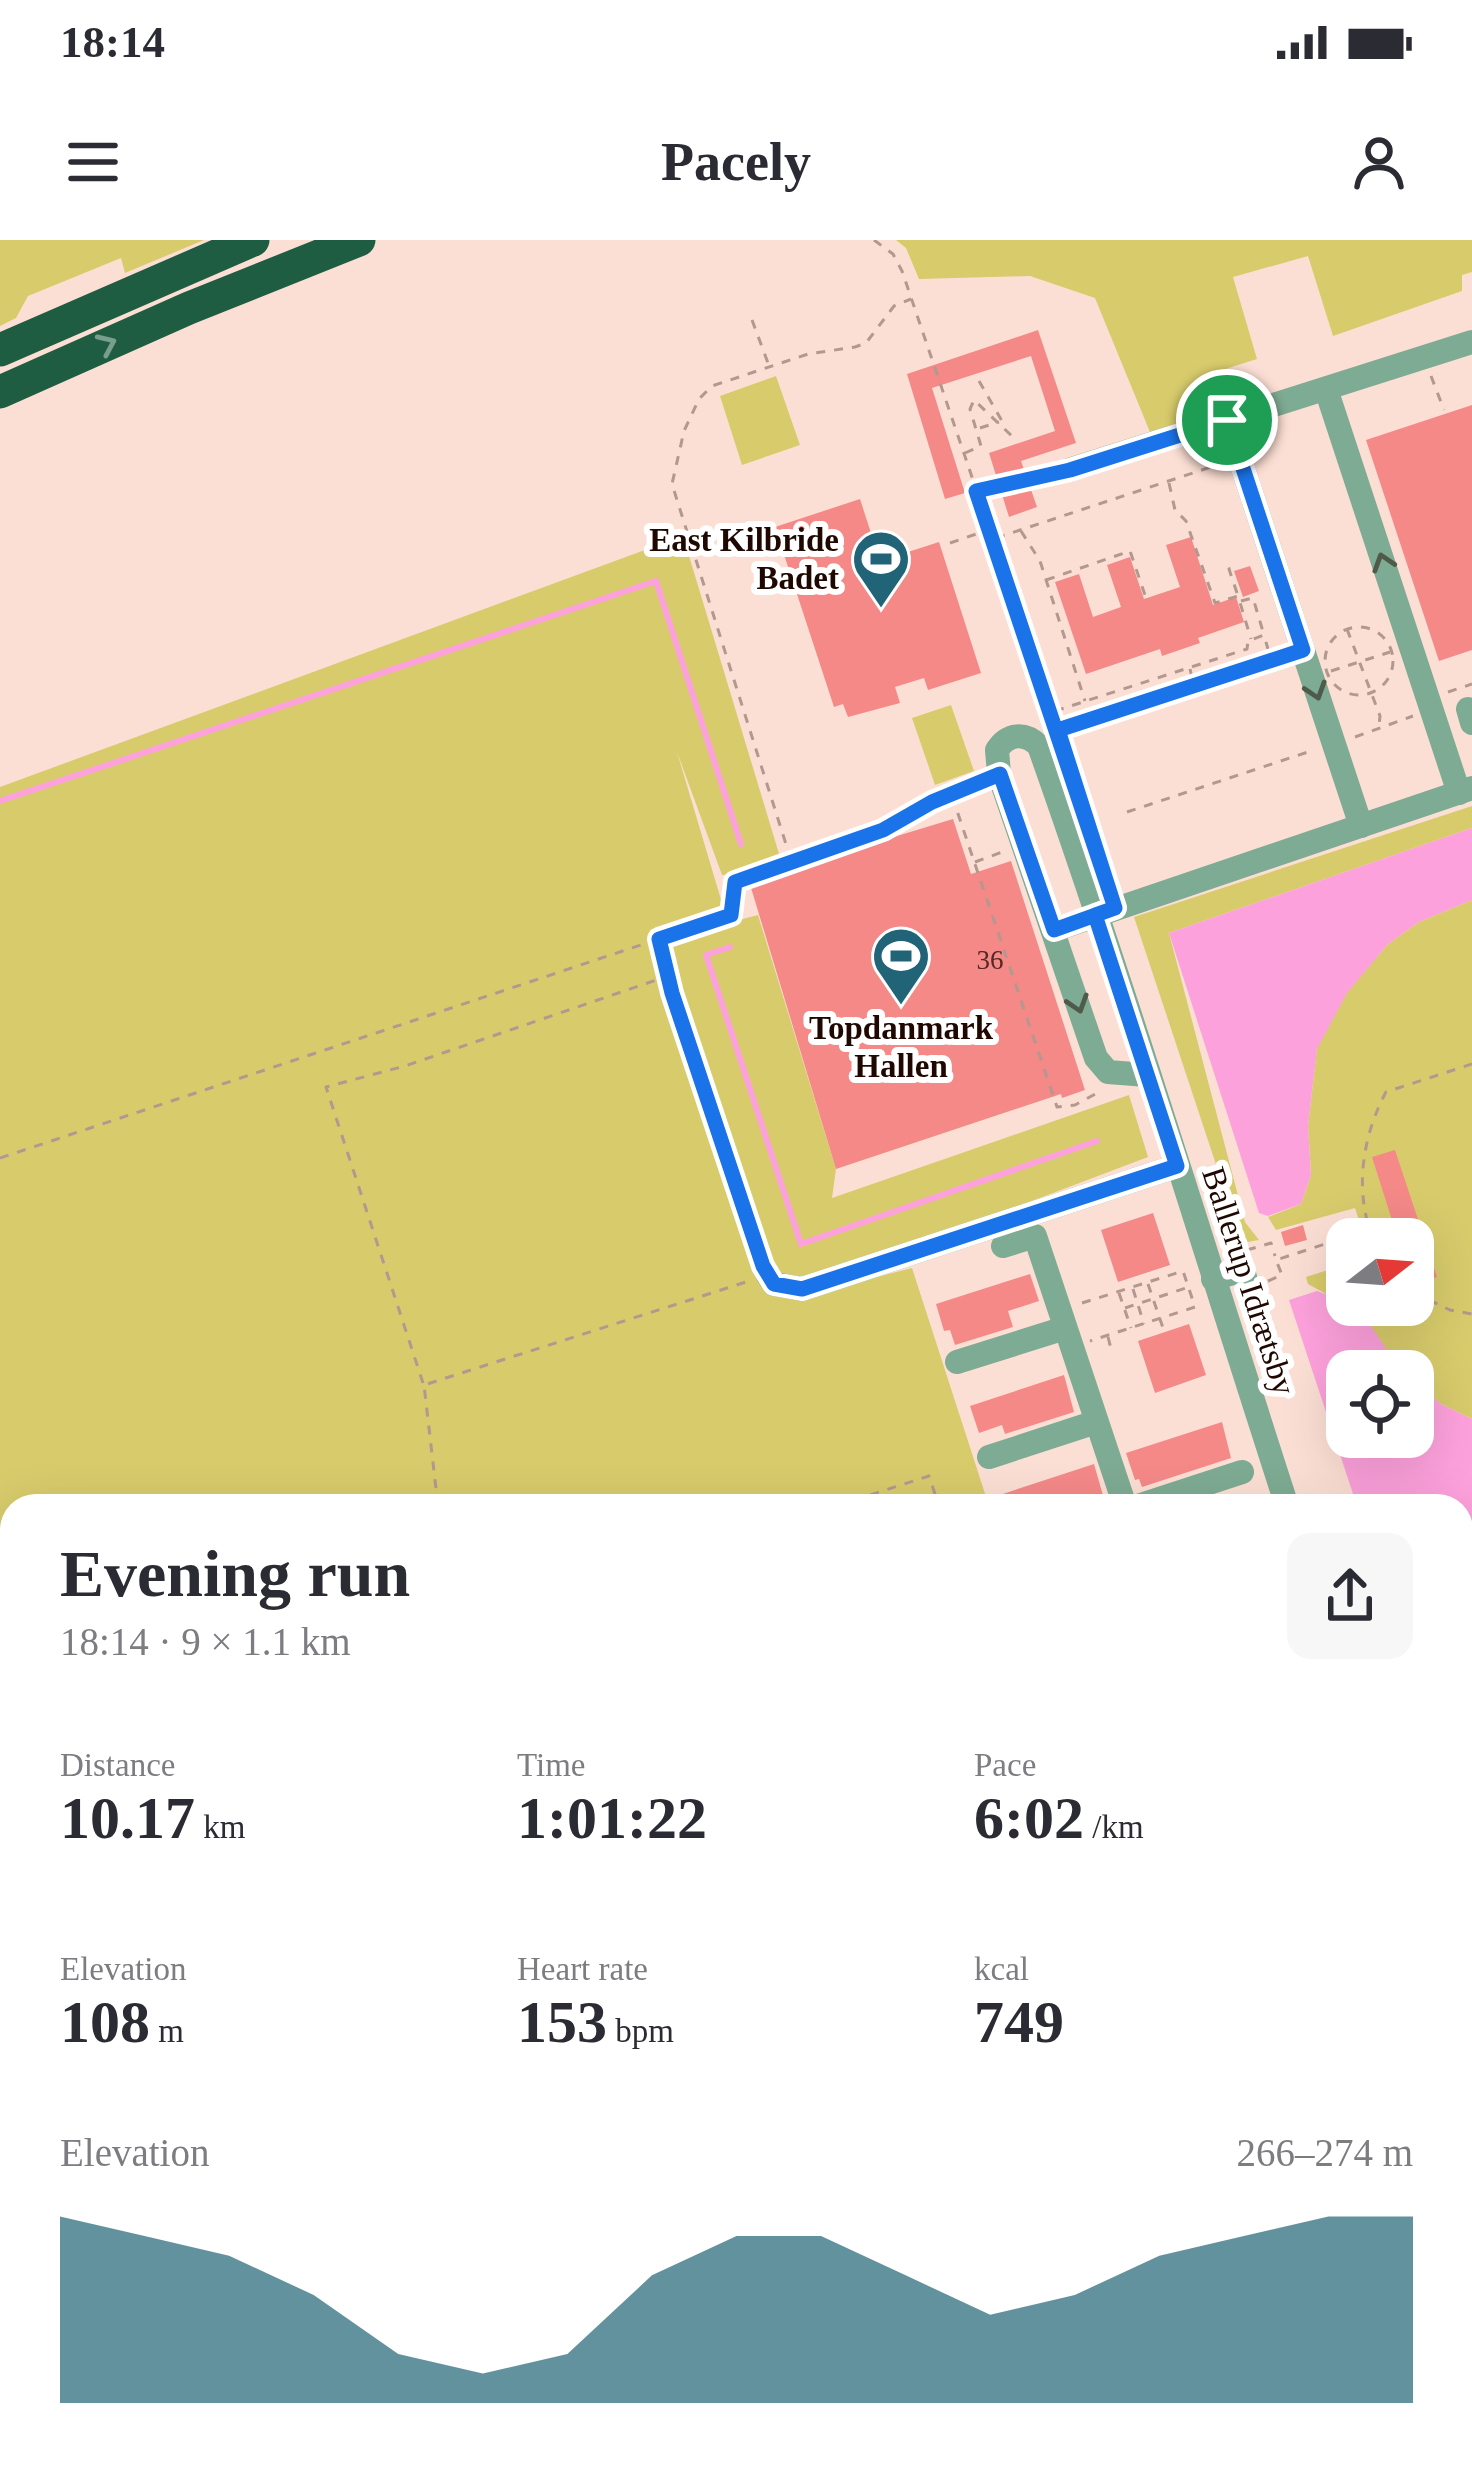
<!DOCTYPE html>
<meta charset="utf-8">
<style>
:root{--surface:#fff;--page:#f7f7f7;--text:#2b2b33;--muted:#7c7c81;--accent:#226477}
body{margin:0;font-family:"Times New Roman",serif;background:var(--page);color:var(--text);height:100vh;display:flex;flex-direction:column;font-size:45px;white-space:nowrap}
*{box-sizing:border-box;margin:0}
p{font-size:39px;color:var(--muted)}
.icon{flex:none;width:66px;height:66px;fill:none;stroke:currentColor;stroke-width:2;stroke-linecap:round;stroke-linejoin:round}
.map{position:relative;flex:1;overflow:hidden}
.panel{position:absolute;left:0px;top:1254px;width:1473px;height:972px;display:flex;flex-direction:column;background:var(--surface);border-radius:36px 36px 0 0;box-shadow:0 12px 48px #0002}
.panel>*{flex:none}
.needle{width:78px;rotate:73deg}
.buttons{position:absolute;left:1326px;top:978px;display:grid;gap:24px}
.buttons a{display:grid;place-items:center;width:108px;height:108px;border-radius:24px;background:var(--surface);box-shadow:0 12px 48px #0002;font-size:60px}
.pin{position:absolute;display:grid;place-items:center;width:102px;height:102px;color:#fff;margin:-51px;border:6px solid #fff;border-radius:50%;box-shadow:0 3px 12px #0007}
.round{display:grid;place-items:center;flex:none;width:126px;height:126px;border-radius:24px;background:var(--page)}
.overview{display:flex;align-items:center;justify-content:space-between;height:204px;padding:0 60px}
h1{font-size:66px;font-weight:800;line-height:90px}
.metrics{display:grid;grid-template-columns:repeat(3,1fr);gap:18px;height:204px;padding:12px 60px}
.metrics div{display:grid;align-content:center}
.metrics b{font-size:60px;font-weight:800}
.metrics small{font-size:33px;font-weight:400}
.metrics p{font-size:33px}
.chart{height:336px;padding:24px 60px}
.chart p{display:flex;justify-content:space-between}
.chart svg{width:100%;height:216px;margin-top:12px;fill:var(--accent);opacity:.7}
.status{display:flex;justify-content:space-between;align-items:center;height:84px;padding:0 60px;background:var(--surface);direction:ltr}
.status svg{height:33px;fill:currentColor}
header{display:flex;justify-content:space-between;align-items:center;height:156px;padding:0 60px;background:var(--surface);font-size:54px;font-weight:800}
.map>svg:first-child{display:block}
.green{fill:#d8cb6c}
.water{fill:#fda1dc}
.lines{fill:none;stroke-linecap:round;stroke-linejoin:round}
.stream{stroke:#fda1dc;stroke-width:6}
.building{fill:#f48988}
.path{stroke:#b3988f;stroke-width:3;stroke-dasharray:9 9;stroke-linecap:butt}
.minor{stroke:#7eab93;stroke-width:24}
.highway{stroke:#1e5d42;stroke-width:33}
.oneway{stroke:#789e8e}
.oneway2{stroke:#4f5a4a}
.route-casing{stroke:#fff;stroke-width:24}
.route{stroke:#1a73e8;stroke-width:15}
.labels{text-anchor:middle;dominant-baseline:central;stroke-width:12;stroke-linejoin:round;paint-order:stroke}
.number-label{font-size:27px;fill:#552824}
.poi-label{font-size:33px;font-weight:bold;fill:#200802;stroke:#fff;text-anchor:end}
.street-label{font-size:33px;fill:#200802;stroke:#fff}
</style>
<div class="status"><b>18:14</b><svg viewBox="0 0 49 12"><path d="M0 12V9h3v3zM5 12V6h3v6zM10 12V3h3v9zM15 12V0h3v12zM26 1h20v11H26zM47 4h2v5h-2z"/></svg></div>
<header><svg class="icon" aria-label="menu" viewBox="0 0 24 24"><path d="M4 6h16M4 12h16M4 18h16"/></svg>Pacely<svg class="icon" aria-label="person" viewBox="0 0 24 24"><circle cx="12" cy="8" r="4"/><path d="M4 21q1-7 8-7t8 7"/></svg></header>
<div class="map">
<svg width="1472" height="2226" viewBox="0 0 1472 2226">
<rect width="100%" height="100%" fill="#fcdfd4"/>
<g class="green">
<path d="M 0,0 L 204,0 L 125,33 L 121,18 L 28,56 L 16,78 L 0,86 Z"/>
<path d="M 896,0 L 1472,0 L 1472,32 L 1462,35 L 1462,51 L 1333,96 L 1308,16 L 1233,37 L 1257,119 L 1203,136 L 1215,176 L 1152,197 L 1095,58 L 1030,36 L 919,39 L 906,8 Z"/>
<path d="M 776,136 L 800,205 L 742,225 L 720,156 Z"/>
<path d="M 683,296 L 780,617 L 750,632 L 722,635 L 677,512 L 728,683 L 758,675 L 836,929 L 832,958 L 1129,855 L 1148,917 L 910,1007 L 798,1057 L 912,1028 L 989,1266 L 12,1266 L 12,2214 L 318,2214 L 315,2226 L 0,2226 L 0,547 Z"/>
<path d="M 951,465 L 974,531 L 935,545 L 912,478 Z"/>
<path d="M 1472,566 L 1472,588 L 1169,693 L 1245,982 L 1259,1000 L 1242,1003 L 1134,677 Z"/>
<path d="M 1472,660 L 1472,1179 L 1441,1164 L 1413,1141 L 1413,1131 L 1401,1131 L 1396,1126 L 1357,1065 L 1413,1065 L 1413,999 L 1365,999 L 1355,968 L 1276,990 L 1268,977 L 1301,964 L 1311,935 L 1308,886 L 1317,808 L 1347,752 L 1388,704 L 1419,682 Z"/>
<path d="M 1347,1024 L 1347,1052 L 1328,1055 L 1308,1044 L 1306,1037 Z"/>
<path d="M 1461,1552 L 1472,1552 L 1472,2226 L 911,2226 L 908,2214 L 1461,2214 Z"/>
<path d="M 338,2214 L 893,2214 L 897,2226 L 337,2226 Z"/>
</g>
<g class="water">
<path d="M 1472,588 L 1472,660 L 1419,682 L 1388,704 L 1347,753 L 1317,809 L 1308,886 L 1311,935 L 1301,964 L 1268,976 L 1259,973 L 1169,693 Z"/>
<path d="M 1317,1051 L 1328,1055 L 1347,1052 L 1347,1065 L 1357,1065 L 1401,1131 L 1347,1131 L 1347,1197 L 1413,1197 L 1413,1141 L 1441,1164 L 1472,1179 L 1472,1313 L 1461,1316 L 1461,1266 L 1357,1266 L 1289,1060 Z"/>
</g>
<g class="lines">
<g class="stream">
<path d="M 0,561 L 656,341 L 741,604"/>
<path d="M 730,707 L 706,715 L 801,1004 L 1097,901"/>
</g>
</g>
<g class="building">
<path d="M 1038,90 L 1076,203 L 1021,221 L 1037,267 L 1009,277 L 989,213 L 1055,191 L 1031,116 L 932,148 L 965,253 L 945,259 L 907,134 Z"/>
<path d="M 1472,165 L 1472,410 L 1439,421 L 1366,200 Z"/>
<path d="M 860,259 L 880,321 L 939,302 L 981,433 L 928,450 L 924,438 L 895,447 L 900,463 L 848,477 L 843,464 L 834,467 L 775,287 Z"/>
<path d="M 1191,297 L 1213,365 L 1236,357 L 1244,382 L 1198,398 L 1200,403 L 1162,416 L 1160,409 L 1086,434 L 1055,342 L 1079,334 L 1093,377 L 1121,367 L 1107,325 L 1130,317 L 1144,359 L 1180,347 L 1166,305 Z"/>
<path d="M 1250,326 L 1259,351 L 1243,357 L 1234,331 Z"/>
<path d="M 953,579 L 971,634 L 1011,621 L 1085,850 L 1062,858 L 1061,854 L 836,929 L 749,641 Z"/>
<path d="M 1395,910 L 1437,1037 L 1413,1045 L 1413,999 L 1398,999 L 1372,917 Z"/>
<path d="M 1153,973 L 1170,1025 L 1118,1042 L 1101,990 Z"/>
<path d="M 1303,985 L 1307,1000 L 1285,1006 L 1281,992 Z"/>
<path d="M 1030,1034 L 1039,1061 L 1008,1071 L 1013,1087 L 955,1105 L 950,1090 L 944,1091 L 936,1064 Z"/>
<path d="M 1189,1084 L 1206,1135 L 1155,1153 L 1138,1101 Z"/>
<path d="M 1064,1135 L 1074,1172 L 1005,1194 L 1002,1185 L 979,1193 L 970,1166 Z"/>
<path d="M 1222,1182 L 1231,1218 L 1142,1247 L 1139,1239 L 1135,1240 L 1126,1213 Z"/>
<path d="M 1094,1224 L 1106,1266 L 975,1266 L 975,1263 Z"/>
</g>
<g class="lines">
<g class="path">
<path d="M 874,0 L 893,14 L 902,31 L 1065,511"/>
<path d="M 752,80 L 768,123"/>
<path d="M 1431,136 L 1444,170"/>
<path d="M 979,141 L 1002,181"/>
<path d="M 980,188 L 999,182"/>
<path d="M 965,213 L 981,206 L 970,169 L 974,160 L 1015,199"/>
<path d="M 1169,243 L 1175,270 L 1186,281 L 1215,363 L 1238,356 L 1251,399"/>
<path d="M 978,251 L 1050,233"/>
<path d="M 1021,291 L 1040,321 L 1085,461"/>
<path d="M 996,298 L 1220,224"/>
<path d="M 950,303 L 988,290"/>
<path d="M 1046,340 L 1130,311 L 1145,355"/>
<path d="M 1237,353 L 1229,329 L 1238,326"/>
<path d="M 1241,361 L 1253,358 L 1264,395"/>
<circle cx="1359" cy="421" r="34"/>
<path d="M 1347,389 L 1380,476 L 1379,486"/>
<path d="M 1190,429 L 1196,456"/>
<path d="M 1331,431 L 1390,412"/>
<path d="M 1448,452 L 1472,444"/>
<path d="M 1055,471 L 1247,409 L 1248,401 L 1264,395 L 1271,420 L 1284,416"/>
<path d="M 1060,489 L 1271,420"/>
<path d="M 1355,497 L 1413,476"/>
<path d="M 952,556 L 1057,867 L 1075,865 L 1099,852"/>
<path d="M 1127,572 L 1311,511"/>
<path d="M 791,620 L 677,260 L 672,244 L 684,191 L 699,159 L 712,146 L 808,114 L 855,107 L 866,103 L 894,66 L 911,59"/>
<path d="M 975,622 L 1005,611"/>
<path d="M 659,699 L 672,753 L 760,1015"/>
<path d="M 0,918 L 731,675 L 735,642 L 883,590 L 932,563 L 980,542"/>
<path d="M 1373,999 C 1354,951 1362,897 1386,852 L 1472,824"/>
<path d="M 1247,1010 L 1271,1003 L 1275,1016"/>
<path d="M 1268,1041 L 1282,1035 L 1276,1020 L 1368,990"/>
<path d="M 1148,1044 L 1163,1088"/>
<path d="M 1133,1049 L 1144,1084"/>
<path d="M 1413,1052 L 1450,1070 L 1472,1074"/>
<path d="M 1119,1053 L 1131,1088"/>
<path d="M 1082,1063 L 1183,1031 L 1195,1067 L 1090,1101"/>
<path d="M 1125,1068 L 1186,1048"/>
<path d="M 1108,1097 L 1111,1109"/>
<path d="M 423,1143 L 326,847 L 405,826 L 665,737"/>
<path d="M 438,1266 L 424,1145 L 746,1042"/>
<path d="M 836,1266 L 929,1236 L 939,1266"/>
<path d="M 1461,1422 L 1466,1439"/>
<path d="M 1470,1437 L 1472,1443"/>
<path d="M 1461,1987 L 1472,1982"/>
<path d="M 0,2035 L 12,2033"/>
<path d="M 1461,2112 L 1472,2107"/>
<path d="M 1291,2214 L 1291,2226"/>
<path d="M 323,2226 L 326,2214"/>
<path d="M 1247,2226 L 1248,2214"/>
</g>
<g class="minor">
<path d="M 1326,149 L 1459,553"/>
<path d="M 1227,180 L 1361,586"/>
<path d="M 1069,230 L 1472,102"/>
<path d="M 1468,469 L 1472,483"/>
<path d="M 1054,690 L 1472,548"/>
<path d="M 1147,835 L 1108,832 L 1096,818 L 999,534 L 997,510 C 1008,493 1025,492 1039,506 C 1128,757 1205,1013 1287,1266"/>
<path d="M 1003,1006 L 1035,996 L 1125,1266"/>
<path d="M 768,1035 L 774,1044 L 802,1049 L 1177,926"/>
<path d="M 1213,1039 L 1243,1030 L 1248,1048"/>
<path d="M 957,1122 L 1065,1088"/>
<path d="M 989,1217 L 1096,1182"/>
<path d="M 1138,1266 L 1242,1232"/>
<path d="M 1461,1524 L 1472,1524"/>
<path d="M 0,1550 L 12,1550"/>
</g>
<g class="highway">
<path d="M 0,110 L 253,0"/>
<path d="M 0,152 L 189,68 L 359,0"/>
</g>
</g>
<defs><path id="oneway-chevron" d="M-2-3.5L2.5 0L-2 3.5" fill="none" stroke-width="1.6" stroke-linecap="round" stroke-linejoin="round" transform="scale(3)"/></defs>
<use class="oneway" href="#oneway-chevron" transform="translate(107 104) rotate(-24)"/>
<g class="oneway2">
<use href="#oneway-chevron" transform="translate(1383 322) rotate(-108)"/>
<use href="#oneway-chevron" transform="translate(1316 451) rotate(72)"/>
<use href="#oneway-chevron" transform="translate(1078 764) rotate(72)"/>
</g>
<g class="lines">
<g class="route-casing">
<path id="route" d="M 1227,180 L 1303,410 L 1058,490 L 1115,668 L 1054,690 L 1000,534 L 932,562 L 883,590 L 735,642 L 731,675 L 659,699 L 672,753 L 763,1026 L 774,1044 L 802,1049 L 1177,926 L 1095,675 L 1115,668 L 976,251 L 1070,230 L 1227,180"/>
</g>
<use href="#route" class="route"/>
</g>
<defs>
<g id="stadium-pin" transform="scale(3)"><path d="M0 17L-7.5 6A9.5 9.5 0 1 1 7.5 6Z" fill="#226477" stroke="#fff"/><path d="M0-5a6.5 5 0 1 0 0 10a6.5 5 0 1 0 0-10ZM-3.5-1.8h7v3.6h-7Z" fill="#fff"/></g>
</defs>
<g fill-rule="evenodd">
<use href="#stadium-pin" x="881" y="319"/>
<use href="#stadium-pin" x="901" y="716"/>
</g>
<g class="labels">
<g class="number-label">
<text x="990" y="720">36</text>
</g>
<g class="poi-label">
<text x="839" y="300">East Kilbride<tspan x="839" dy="38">Badet</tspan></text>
<text x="901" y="788" text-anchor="middle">Topdanmark<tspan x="901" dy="38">Hallen</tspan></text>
</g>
<g class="street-label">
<text transform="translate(1249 1041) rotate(72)">Ballerup Idrætsby</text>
</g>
</g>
</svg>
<div class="buttons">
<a><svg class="needle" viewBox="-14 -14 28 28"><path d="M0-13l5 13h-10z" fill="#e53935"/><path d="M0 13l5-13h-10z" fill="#7c7c81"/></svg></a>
<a><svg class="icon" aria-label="locate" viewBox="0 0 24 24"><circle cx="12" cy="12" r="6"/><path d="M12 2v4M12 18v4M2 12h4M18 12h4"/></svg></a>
</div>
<div class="pin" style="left:1227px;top:180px;background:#1e9e55"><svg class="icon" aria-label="arrive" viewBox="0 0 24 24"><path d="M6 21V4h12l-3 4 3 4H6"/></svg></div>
<section class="panel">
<div class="overview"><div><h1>Evening run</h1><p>18:14 · 9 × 1.1 km</p></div><a class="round"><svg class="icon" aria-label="share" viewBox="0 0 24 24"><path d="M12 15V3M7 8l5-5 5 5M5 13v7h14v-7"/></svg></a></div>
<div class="metrics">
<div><p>Distance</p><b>10.17<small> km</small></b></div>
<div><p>Time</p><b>1:01:22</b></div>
<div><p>Pace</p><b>6:02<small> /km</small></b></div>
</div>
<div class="metrics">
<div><p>Elevation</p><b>108<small> m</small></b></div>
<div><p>Heart rate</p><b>153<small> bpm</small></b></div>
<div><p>kcal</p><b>749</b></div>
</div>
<div class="chart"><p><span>Elevation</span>266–274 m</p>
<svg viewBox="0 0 160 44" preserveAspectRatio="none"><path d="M0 44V6L10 10L20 14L30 22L40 34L50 38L60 34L70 18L80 10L90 10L100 18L110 26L120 22L130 14L140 10L150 6L160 6V44z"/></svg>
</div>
</section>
</div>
